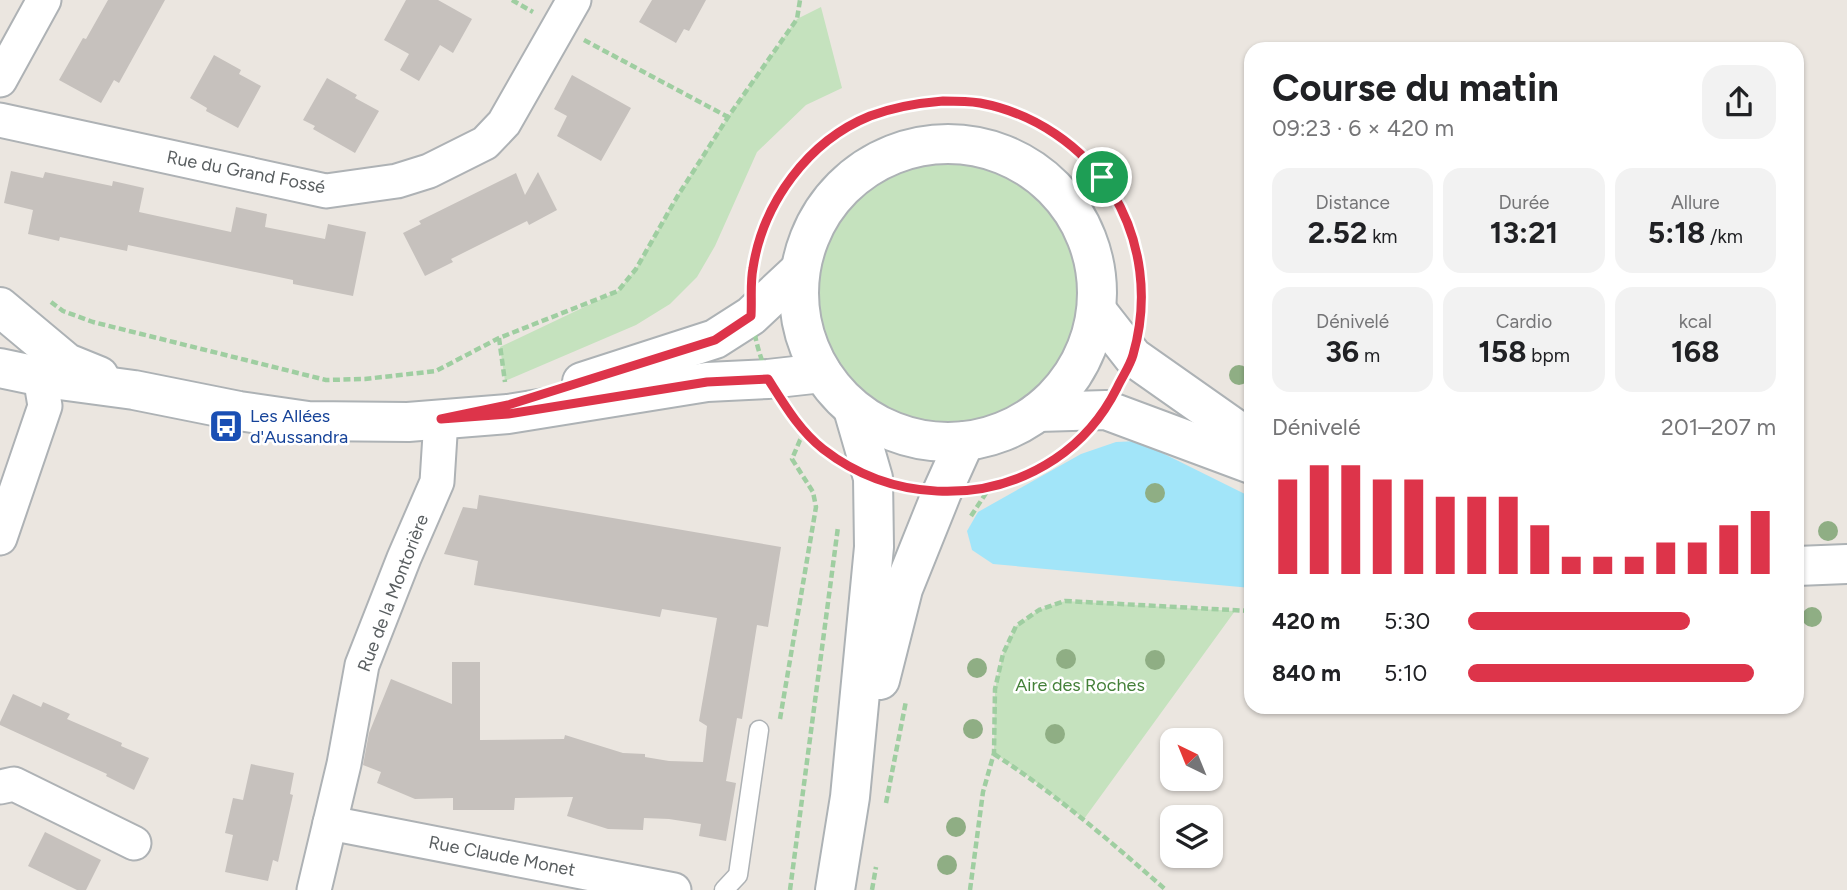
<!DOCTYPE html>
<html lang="fr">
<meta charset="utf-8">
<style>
:root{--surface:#fff;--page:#f2f2f2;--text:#202124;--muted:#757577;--accent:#dd344a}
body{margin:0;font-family:Figtree,sans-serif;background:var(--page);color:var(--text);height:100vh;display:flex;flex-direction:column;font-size:26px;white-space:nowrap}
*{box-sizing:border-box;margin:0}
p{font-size:23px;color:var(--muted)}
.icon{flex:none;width:38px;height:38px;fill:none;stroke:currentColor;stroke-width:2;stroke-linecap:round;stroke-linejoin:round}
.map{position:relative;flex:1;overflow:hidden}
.drawer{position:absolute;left:1244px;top:42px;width:560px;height:672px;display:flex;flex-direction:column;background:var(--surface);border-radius:21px;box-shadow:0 2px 5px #0004}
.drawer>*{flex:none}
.needle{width:46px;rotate:317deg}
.buttons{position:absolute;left:1160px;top:728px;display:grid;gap:14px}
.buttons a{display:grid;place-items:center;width:63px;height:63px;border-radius:14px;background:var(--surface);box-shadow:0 2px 5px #0004;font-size:35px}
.pin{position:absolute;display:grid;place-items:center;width:60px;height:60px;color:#fff;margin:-30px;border:4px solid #fff;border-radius:50%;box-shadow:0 2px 7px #0007}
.round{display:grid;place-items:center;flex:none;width:74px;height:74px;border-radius:21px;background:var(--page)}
.overview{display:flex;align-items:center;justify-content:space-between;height:119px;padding:0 28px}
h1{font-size:38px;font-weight:700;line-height:52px}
.stats{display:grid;grid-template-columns:repeat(3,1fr);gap:10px;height:119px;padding:7px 28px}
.stats div{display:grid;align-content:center;border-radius:18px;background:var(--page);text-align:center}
.stats b{font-size:30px;font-weight:700}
.stats small{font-size:19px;font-weight:400}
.stats p{font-size:19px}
.chart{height:196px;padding:14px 28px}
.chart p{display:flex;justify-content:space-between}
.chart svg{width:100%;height:126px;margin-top:7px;stroke:var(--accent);stroke-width:6}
ul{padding:0 28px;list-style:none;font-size:23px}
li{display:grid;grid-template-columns:112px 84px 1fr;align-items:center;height:52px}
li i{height:18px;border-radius:9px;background:var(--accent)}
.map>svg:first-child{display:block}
.green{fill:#c5e2be}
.water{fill:#a2e5f9}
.building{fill:#c6c1bd}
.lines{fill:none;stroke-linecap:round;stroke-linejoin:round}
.service-casing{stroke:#aeb2b5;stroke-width:21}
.minor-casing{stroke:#aeb2b5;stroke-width:37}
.secondary-casing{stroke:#adb2b5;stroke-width:42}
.path{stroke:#9fcea1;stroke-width:4.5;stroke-dasharray:7 3.5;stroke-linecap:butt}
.service{stroke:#fff;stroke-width:18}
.minor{stroke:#fff;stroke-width:33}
.secondary{stroke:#fff;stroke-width:38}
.tree{fill:#8fae84}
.route-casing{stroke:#fff;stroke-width:14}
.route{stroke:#dd344a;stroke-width:9}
.labels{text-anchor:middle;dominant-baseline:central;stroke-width:5;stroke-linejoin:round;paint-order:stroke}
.street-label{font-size:18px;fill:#595e60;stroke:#fff}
.transit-label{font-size:18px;fill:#164399;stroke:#fff;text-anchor:start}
.park-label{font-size:18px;fill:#448039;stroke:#fff}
</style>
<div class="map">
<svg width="1847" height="890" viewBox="0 0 1847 890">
<rect width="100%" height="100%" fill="#ebe6e0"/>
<g class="green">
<path d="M 821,7 L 842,88 L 806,105 L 757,152 L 715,246 L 697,277 L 670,304 L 636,325 L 505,381 L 500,347 L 618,291 L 636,269 L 677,197 L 728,117 L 797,19 Z"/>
<circle cx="948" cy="293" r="149"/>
<path d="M 1065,601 L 1235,611 L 1084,819 L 1025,774 L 994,753 L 995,689 L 1003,654 L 1016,626 L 1039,610 Z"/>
</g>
<path class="water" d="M 1138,441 L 1251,497 L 1251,588 L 993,564 L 972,550 L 967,531 L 978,512 L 1081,454 L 1116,442 Z"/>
<g class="building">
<path d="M 108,0 L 165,0 L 119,83 L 114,80 L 101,103 L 59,80 L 83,38 L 86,39 Z"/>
<path d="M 406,0 L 438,0 L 472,19 L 453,53 L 440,45 L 419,81 L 400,70 L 409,54 L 384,40 Z"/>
<path d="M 652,0 L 706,0 L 689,31 L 684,29 L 676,43 L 639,22 Z"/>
<path d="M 214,55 L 241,70 L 239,74 L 261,86 L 238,128 L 206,111 L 207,108 L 190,98 Z"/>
<path d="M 572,75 L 631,108 L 601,161 L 557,136 L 567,116 L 554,109 Z"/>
<path d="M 327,78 L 357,95 L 355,98 L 379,111 L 355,153 L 313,129 L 315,126 L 303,120 Z"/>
<path d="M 11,171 L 43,178 L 45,172 L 112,186 L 113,181 L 144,188 L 139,212 L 231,232 L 236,207 L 267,214 L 265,227 L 325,239 L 328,224 L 366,232 L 353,296 L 293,284 L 293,280 L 128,245 L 127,251 L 60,237 L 59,241 L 28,234 L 33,210 L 4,203 Z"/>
<path d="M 538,172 L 557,210 L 529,225 L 527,221 L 451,259 L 453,262 L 425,276 L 403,233 L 421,224 L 419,221 L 516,173 L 525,195 Z"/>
<path d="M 479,495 L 781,547 L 768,627 L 757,625 L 742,719 L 737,718 L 726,781 L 736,783 L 726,841 L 699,836 L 701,824 L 669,819 L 644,818 L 643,830 L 608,829 L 567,816 L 573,797 L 515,798 L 514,810 L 453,810 L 453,798 L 415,799 L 377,783 L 381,772 L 363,765 L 369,733 L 391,679 L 452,704 L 452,662 L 480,662 L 480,740 L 564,739 L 565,735 L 623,753 L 645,754 L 645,757 L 669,761 L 703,762 L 707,726 L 699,721 L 717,618 L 662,609 L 660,617 L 474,585 L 478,561 L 444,554 L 463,507 L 477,509 Z"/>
<path d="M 13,694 L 41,707 L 43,702 L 70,714 L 67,719 L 122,743 L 121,746 L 149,758 L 134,790 L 106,776 L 107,774 L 0,725 L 0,722 Z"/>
<path d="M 251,764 L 294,773 L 290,794 L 293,795 L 278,862 L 273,860 L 268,881 L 225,872 L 233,835 L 225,833 L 233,798 L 243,800 Z"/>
<path d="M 45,832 L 101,860 L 86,890 L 77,890 L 28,866 Z"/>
</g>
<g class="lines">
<g class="service-casing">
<path id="service" d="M 724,890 L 738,875 L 759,730"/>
</g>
<g class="minor-casing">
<g id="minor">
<path d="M 0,80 L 44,0"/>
<path d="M 0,120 L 326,191 L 397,181 L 429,171 L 485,143 L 504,123 L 574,0"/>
<path d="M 0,538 L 45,406 L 40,376"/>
<path d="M 0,787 L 14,784 L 134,843"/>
<path d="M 330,823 L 674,890"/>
<path d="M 314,890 L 344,764 L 362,665 L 404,558 L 437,482 L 441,419"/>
</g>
</g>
<g class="secondary-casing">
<g id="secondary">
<circle cx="948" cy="293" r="149"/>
<path d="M 0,307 L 67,363 L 99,376"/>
<path d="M 1097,311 L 1133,357 L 1251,440"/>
<path d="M 0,368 L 52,379 L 134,390 L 239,411 L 308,421 L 408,422 L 508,414 L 707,382 L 768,379 L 822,373"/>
<path d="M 582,382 L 715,339 L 751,316 L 800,270"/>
<path d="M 1038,412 L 1106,410 L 1251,464"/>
<path d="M 1797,566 L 1847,564"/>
<path d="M 880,680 L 903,589 L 942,492 L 965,441"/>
<path d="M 835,890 L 850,797 L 874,547 L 873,478 L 853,409"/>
</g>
</g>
<g class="path">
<path d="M 512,0 L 533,12"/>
<path d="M 584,40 L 728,117"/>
<circle cx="946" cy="296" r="195"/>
<path d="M 51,302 L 63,311 L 93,322 L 326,380 L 365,379 L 436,371 L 499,338 L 618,291 L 636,269 L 677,197 L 728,117 L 797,19 L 800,0"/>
<path d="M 499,338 L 505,382"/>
<path d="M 971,516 L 990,487"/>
<path d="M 780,719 L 816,507 L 813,492 L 792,459 L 800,440 L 806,432"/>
<path d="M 994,754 C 1056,794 1111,842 1166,890"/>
<path d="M 886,803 L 906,701"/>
<path d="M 790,890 L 838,527"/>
<path d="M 872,890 L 876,867"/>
<path d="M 970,890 L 983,792 L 994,753 L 995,689 L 1003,654 L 1016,626 L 1039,610 L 1065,601 L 1251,611"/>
</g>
<use href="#service" class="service"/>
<use href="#minor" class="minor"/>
<use href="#secondary" class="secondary"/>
</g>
<g class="tree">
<circle cx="1239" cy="375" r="10"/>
<circle cx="1155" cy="493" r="10"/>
<circle cx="1828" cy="531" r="10"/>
<circle cx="1812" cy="617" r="10"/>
<circle cx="1066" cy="659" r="10"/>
<circle cx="1155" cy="660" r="10"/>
<circle cx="977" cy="668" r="10"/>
<circle cx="973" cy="729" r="10"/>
<circle cx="1055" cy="734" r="10"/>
<circle cx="956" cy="827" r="10"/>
<circle cx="947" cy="865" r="10"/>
</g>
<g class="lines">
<g class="route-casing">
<path id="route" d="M 943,101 C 956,101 968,101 980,103 C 1034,113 1083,146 1112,192 C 1142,241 1149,300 1133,355 C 1130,366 1122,377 1117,388 C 1103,416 1082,441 1055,459 C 984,506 890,501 823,449 C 799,430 784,404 768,379 L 707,382 L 508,414 L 441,419 L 508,405 L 715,340 L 751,316 C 752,300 750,283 753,268 C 763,203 808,141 870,116 C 894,107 918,103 943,101 Z"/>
</g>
<use href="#route" class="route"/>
</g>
<defs>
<g id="bus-square" transform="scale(1.75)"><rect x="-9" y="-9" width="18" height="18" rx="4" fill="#1a4fb4" stroke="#fff"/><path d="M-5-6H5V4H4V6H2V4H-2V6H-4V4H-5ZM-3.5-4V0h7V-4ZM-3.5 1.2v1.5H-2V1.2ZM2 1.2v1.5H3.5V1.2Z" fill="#fff"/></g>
</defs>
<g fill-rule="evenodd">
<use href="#bus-square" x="226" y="426"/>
</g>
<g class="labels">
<g class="street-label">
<text transform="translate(246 172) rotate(11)">Rue du Grand Fossé</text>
<text transform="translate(393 593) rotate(-69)">Rue de la Montorière</text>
<text transform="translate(502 856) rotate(11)">Rue Claude Monet</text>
</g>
<g class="transit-label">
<text x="250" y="416">Les Allées<tspan x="250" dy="21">d'Aussandra</tspan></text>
</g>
<g class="park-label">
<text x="1080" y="685">Aire des Roches</text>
</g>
</g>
</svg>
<div class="buttons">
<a><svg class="needle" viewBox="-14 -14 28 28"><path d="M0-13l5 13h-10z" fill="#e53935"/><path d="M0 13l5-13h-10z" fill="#757577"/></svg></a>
<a><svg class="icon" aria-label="layers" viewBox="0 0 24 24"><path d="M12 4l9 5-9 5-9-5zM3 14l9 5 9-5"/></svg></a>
</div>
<div class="pin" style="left:1102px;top:177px;background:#1e9e55"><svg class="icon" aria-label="arrive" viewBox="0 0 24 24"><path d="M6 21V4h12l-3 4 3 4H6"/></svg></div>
<section class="drawer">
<div class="overview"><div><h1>Course du matin</h1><p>09:23 · 6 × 420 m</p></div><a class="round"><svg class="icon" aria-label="share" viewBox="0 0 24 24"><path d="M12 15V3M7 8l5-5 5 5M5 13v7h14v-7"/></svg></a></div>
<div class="stats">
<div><p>Distance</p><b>2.52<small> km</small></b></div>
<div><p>Durée</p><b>13:21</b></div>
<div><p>Allure</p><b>5:18<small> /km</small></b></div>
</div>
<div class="stats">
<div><p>Dénivelé</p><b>36<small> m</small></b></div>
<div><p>Cardio</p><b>158<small> bpm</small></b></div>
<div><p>kcal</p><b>168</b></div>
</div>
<div class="chart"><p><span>Dénivelé</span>201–207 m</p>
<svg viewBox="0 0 160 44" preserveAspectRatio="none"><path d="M5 44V11M15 44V6M25 44V6M35 44V11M45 44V11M55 44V17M65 44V17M75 44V17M85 44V27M95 44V38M105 44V38M115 44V38M125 44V33M135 44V33M145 44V27M155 44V22"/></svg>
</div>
<ul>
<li><b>420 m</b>5:30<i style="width:72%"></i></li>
<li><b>840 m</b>5:10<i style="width:93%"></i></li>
</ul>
</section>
</div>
